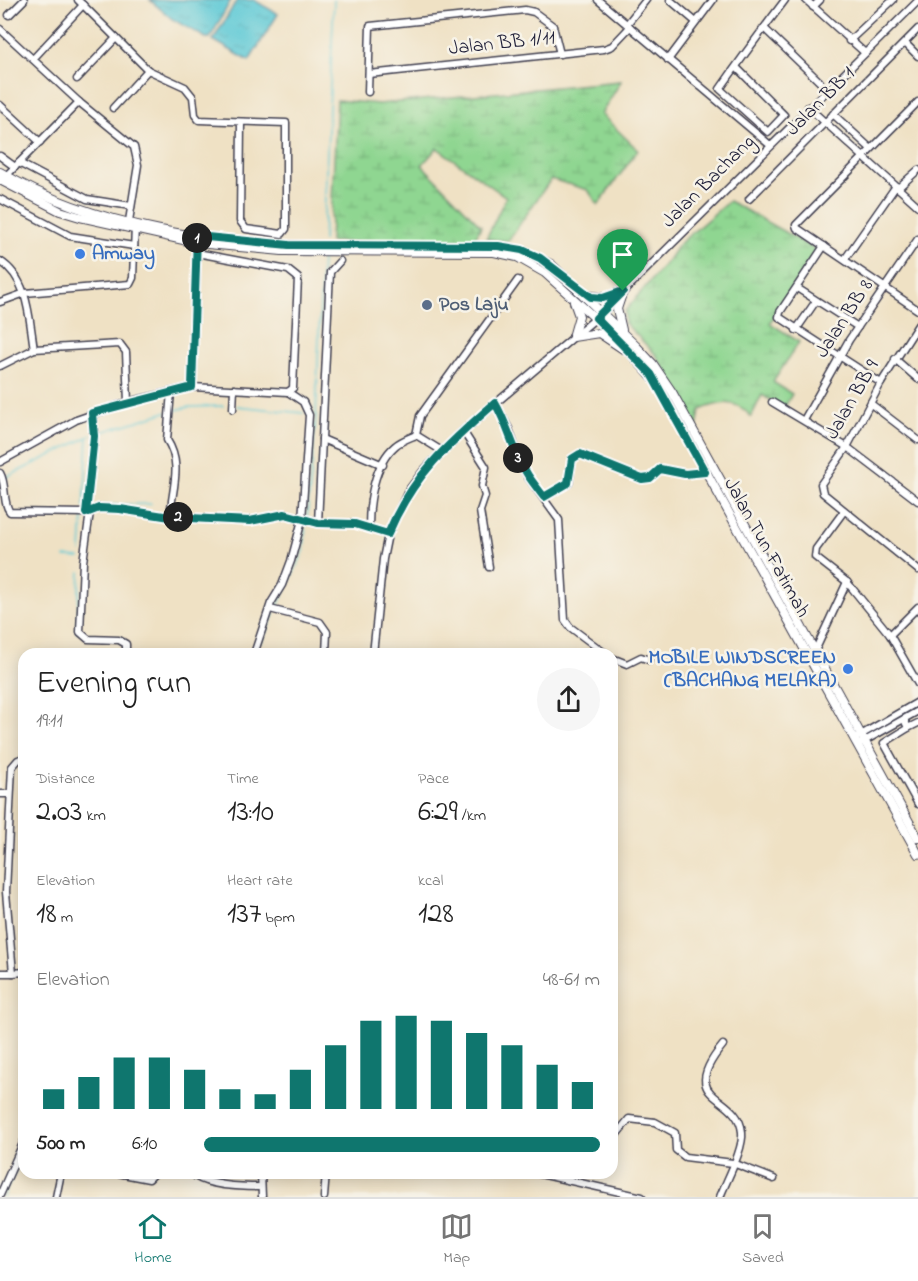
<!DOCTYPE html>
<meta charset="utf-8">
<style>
:root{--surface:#fff;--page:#f6f6f6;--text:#222;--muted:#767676;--line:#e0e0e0;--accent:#0f766e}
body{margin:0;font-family:"Indie Flower",sans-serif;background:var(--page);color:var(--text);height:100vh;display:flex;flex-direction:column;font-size:22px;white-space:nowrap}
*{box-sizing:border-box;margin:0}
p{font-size:20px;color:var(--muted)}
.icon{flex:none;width:33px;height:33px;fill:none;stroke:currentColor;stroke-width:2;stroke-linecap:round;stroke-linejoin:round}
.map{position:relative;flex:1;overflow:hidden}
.panel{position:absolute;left:18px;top:648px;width:600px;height:531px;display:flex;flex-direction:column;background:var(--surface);border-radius:18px;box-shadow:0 3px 15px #0003}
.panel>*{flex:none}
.pin{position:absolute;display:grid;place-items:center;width:51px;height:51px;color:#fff;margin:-62px -26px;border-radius:50% 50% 50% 0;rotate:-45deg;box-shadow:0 0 6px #0007}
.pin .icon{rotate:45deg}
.km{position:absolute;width:30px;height:30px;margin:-15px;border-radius:50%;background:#222;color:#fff;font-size:16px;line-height:30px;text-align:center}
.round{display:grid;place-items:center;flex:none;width:63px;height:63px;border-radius:32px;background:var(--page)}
.overview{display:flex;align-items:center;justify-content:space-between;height:102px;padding:0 18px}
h1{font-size:33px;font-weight:600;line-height:45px}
.figures{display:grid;grid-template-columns:repeat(3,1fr);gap:9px;height:102px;padding:6px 18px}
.figures div{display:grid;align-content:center}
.figures b{font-size:30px;font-weight:600}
.figures small{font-size:16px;font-weight:400}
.figures p{font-size:16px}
.chart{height:168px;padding:12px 18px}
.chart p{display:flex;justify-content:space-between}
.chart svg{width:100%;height:108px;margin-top:6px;stroke:var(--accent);stroke-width:6}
ul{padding:0 18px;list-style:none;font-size:20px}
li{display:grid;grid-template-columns:96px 72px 1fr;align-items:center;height:45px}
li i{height:15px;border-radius:8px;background:var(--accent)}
.tab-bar{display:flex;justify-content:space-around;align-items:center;height:84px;border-top:2px solid var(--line);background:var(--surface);font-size:16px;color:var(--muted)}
.tab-bar a{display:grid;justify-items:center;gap:3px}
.tab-bar .selected{color:var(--accent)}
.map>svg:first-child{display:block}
.wetland{fill:url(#wetland-marsh);stroke:#587c66;stroke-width:1.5}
.water{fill:url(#water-ripples);stroke:#407688;stroke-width:1.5}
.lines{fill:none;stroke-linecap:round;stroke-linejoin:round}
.stream{stroke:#5dc9d5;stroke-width:1.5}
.minor-casing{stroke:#413f50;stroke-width:9}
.major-casing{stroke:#413f50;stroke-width:10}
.minor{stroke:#fff;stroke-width:6}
.major{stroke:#fff;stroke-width:8}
.route-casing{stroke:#fff;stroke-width:12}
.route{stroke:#0f766e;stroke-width:8}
.shop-dot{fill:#3f7fe0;stroke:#f7f3e8;stroke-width:2}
.service-dot{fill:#5c6f8a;stroke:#f7f3e8;stroke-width:2}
.labels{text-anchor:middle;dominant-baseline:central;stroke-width:5;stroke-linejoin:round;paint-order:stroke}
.street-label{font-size:20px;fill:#22223b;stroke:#f7f3e8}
.shop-label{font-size:20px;font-weight:bold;fill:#366cbe;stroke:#f7f3e8;text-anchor:start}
.service-label{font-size:20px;font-weight:bold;fill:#4e5e75;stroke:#f7f3e8;text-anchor:start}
</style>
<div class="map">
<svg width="918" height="1197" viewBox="0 0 918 1197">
<defs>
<pattern id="wetland-marsh" width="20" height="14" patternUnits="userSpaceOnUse" patternTransform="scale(1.5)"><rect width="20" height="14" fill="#8fd691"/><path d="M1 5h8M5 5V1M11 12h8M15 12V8" fill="none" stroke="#7bb77e"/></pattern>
<pattern id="water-ripples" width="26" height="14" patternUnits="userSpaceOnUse" patternTransform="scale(1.5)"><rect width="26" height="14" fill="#5dc9d5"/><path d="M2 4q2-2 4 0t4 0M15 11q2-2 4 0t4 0" fill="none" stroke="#51acb8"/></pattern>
</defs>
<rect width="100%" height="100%" fill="#f7f3e8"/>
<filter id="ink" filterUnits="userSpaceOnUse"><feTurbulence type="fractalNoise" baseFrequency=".0167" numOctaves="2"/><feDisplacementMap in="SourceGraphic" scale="12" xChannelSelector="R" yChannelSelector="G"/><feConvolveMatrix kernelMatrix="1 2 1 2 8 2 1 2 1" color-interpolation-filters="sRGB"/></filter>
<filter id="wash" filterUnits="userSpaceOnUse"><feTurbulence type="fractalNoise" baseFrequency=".008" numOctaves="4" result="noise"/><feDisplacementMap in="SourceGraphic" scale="24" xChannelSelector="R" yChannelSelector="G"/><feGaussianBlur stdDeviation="1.35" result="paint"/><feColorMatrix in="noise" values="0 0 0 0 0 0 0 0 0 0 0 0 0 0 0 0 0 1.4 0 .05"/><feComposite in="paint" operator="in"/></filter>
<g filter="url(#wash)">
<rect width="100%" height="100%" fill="#efe1c4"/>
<g class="wetland">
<path d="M 621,81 L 601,114 L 638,150 L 598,205 L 588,190 L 551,179 L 508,241 L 486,239 L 506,197 L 437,148 L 422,165 L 481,226 L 474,241 L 330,242 L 337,100 L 379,104 Z"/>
<path d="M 729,201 L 817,250 L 770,323 L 799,342 L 773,382 L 792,394 L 784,408 L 762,395 L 751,417 C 736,398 720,402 700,410 L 697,427 L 656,355 L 625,323 L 625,311 L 669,259 L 678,245 Z"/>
</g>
<g class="water">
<path d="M 150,0 L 231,0 L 210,38 L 206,38 L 172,19 Z"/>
<path d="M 237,0 L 254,0 L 278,14 L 249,61 L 213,40 Z"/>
</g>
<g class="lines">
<g class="stream">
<path d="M 323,241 L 334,0"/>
<path d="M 237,406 L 303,413"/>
<path d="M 171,411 L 189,407 L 223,406"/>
<path d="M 96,434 L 166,412"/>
<path d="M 5,478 L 92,435"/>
<path d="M 103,505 L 151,504"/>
<path d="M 84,508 L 88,437"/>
<path d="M 307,517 L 316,416 L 322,255"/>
<path d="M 81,552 L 83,515"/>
<path d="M 65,557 L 80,558"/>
<path d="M 277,607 L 304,551 L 305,529"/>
<path d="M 77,633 L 80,572"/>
<path d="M 261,642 L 274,614"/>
<path d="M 3,1197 L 24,1152"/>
</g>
</g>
</g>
<g filter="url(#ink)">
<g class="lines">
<g class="minor-casing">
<g id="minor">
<path d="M 78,0 L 148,70 L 185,87 L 193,97 L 195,115 L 199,120 L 286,123 L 286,229 L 282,234 L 246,229 L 240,221 L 241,122"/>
<path d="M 598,0 L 770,145"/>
<path d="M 670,0 L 696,22"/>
<path d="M 806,0 L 865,53"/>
<path d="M 813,7 L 820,0"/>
<path d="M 9,15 L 24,0"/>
<path d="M 627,24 L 646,0"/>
<path d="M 764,28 L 820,82"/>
<path d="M 0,29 L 79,102 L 134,147 L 138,165 L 129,221"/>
<path d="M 849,41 L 893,0"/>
<path d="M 905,43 L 918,56"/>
<path d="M 33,59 L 83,5"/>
<path d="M 668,60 L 713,0"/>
<path d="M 736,67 L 784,115 L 768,132 L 720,89 C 741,59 763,29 785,0"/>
<path d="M 369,74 L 604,49 L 612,46 L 630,27"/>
<path d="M 77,79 L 116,38"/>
<path d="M 368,92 L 370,26 L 525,10 L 534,12 L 553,26 L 560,54"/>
<path d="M 918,102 L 796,225 L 797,228 L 918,310"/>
<path d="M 0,105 L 40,142"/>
<path d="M 808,107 L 918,206"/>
<path d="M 113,108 L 148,70"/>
<path d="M 833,114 L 870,148"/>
<path d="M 0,156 L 15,167"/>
<path d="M 19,163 L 87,199 L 131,206"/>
<path d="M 4,178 L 79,102"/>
<path d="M 898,188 L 918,170"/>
<path d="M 0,199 L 70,236 L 134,246"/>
<path d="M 749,199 L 918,29"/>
<path d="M 824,246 L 780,312 L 779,317 L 881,383"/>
<path d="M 845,259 L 896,186"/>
<path d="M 0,261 C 29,279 29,319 34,349"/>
<path d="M 797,288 L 858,327"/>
<path d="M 0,302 L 25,293 L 130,284 L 133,278 L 135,226"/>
<path d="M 918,325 L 881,383 L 847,447 L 821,484 L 823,493 L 918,570"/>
<path d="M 796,330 L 816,301"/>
<path d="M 895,359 L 918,379"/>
<path d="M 0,366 L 34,349 L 120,344 L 126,352 L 128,402"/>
<path d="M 192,387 L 197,250"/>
<path d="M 772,402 L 847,447 L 918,501"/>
<path d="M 495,403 L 509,429 L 518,456 L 528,477 L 559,520 L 565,620 L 570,627 L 606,654"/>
<path d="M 871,404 L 918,440"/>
<path d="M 233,409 L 234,389"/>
<path d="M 804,420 L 849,340 L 918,239"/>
<path d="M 463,431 L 486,467 L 482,486 L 485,496 L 480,511 L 489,567"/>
<path d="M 322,439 L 383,465"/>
<path d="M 442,451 L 416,435 L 420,416 L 518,280"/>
<path d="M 0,462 L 76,420 L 128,402 L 192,387 L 288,392 L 293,388 L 298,278 L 288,270 L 197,253"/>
<path d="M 0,473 C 7,485 2,502 10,512 L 86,513 L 99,508 L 120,509 L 170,517 L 250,521 L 285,514 L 318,523 L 355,524 L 388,534"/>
<path d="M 544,497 L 569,483 L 572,459 L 580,454 L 642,479 L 650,478 L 661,469 L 685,474 L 705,472"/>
<path d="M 844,511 L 816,549 L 815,557 L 847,582 L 890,635 L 918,684"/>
<path d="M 90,512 L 83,562 L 80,632 L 88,639 L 119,640 L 126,644 L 126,654"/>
<path d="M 86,513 L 94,436 L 92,413"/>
<path d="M 170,517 C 172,488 183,465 167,440 L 171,392"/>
<path d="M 318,523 L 330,272 L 340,261"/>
<path d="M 369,527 C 369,502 374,464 395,446 C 400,441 409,438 416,435"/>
<path d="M 270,609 L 320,622 L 327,632 L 326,654"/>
<path d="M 890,635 L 918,607"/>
<path d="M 815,651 L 847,582"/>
<path d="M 254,654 L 271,603 L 282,585 L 291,561 L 302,520 L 309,415 L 303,402 L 288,392"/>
<path d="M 373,654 L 383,559 L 388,534 L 408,491 L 423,471 L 463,431 L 602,313 L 918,1"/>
<path d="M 612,658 L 627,664 L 641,657 L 649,660"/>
<path d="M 904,719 L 908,728 L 884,743 L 918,804"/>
<path d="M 908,728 L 918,723"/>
<path d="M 859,736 L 918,702"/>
<path d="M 861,743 L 918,711"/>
<path d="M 24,758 L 18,760 L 12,767 L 6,892 L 13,973 L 24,972"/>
<path d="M 0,794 L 9,794"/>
<path d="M 0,973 L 13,973"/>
<path d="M 612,1140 L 629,1119 L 655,1122 L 675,1133 L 676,1150 L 685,1157 L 733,1163 L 774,1179"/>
<path d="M 118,1173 L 149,1179 L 155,1173"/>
<path d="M 192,1173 C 203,1186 245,1187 261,1187"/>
<path d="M 261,1173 L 262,1197"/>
<path d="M 536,1173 L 642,1197"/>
<path d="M 0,1195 L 24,1141"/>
<path d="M 56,1197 L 61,1173"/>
<path d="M 324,1197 L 326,1173"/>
<path d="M 720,1197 C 726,1181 744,1149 742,1132 C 738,1092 675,1103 723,1045"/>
</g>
</g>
<g class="major-casing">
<g id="major">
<path d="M 0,172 C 94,228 220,245 328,246"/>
<path d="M 0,180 L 60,211 L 80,217 L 197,243 L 282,251 L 494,252 L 517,257 L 545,273 L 616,337 L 657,383 L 918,854"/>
<path d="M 475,246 L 515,249 L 551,264 L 636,346 L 653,364 L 672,392 L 918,838"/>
<path d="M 587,295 L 604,298 L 623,291"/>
<path d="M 622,330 L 617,309 L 623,291"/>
<path d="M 573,337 L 599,333 L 623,349"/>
<path d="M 573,337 L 579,316 L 574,302"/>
</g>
</g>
<use href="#minor" class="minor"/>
<use href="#major" class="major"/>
</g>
</g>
<g class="lines" filter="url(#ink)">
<g class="route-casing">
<path id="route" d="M 197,236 L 289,245 L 498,246 L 522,250 L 540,258 L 591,297 L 603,298 L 623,291 L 596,318 L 651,374 L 705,472 L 685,474 L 660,469 L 650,478 L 642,479 L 580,454 L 572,459 L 568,483 L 544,497 C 534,484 524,472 518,456 C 510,438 505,420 495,403 C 448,444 412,476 388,534 L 355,524 L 318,523 L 285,514 L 250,521 L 170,517 L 120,509 L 99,508 L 86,513 L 94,436 L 92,413 L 192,387 Z"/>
</g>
<use href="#route" class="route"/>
</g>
<g class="shop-dot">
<circle cx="80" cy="254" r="6"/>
<circle cx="848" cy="669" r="6"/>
</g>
<circle class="service-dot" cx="427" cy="305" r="6"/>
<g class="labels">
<g class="street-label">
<text transform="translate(502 44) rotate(-6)">Jalan BB 1/11</text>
<text transform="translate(821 102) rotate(-45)">Jalan BB 1</text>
<text transform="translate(709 182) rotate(-45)">Jalan Bachang</text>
<text transform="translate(845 319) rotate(-57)">Jalan BB 8</text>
<text transform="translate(853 400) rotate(-60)">Jalan BB 9</text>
<text transform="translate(766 548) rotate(61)">Jalan Tun Fatimah</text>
</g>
<g class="shop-label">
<text x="92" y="254">Amway</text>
<text x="836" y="658" text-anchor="end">MOBILE WINDSCREEN<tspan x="836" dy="23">(BACHANG MELAKA)</tspan></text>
</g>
<g class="service-label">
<text x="439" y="305">Pos Laju</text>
</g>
</g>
</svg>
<div class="pin" style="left:623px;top:291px;background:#1e9e55"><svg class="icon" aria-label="arrive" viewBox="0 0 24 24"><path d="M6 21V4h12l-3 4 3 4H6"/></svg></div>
<b class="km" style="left:197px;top:238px">1</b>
<b class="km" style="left:178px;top:517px">2</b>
<b class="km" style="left:518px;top:458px">3</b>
<section class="panel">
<div class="overview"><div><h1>Evening run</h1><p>19:11</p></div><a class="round"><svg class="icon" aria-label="share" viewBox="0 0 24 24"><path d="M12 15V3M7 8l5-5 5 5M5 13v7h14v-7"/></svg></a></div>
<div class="figures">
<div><p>Distance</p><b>2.03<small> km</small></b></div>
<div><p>Time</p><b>13:10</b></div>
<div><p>Pace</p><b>6:29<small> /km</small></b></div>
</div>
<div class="figures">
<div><p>Elevation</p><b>18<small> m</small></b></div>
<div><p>Heart rate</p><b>137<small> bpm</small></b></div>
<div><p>kcal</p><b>128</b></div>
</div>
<div class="chart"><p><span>Elevation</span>48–61 m</p>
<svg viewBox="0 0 160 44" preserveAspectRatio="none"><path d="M5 44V36M15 44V31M25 44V23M35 44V23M45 44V28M55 44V36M65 44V38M75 44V28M85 44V18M95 44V8M105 44V6M115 44V8M125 44V13M135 44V18M145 44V26M155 44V33"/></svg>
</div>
<ul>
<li><b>500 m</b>6:10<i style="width:100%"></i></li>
</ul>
</section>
</div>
<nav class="tab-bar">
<a class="selected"><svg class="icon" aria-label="home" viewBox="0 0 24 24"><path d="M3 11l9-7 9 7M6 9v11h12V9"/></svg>Home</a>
<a><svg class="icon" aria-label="map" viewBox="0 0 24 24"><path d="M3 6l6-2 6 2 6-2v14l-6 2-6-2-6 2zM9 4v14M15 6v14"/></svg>Map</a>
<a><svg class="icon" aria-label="saved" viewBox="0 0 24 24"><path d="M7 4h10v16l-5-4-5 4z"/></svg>Saved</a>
</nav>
